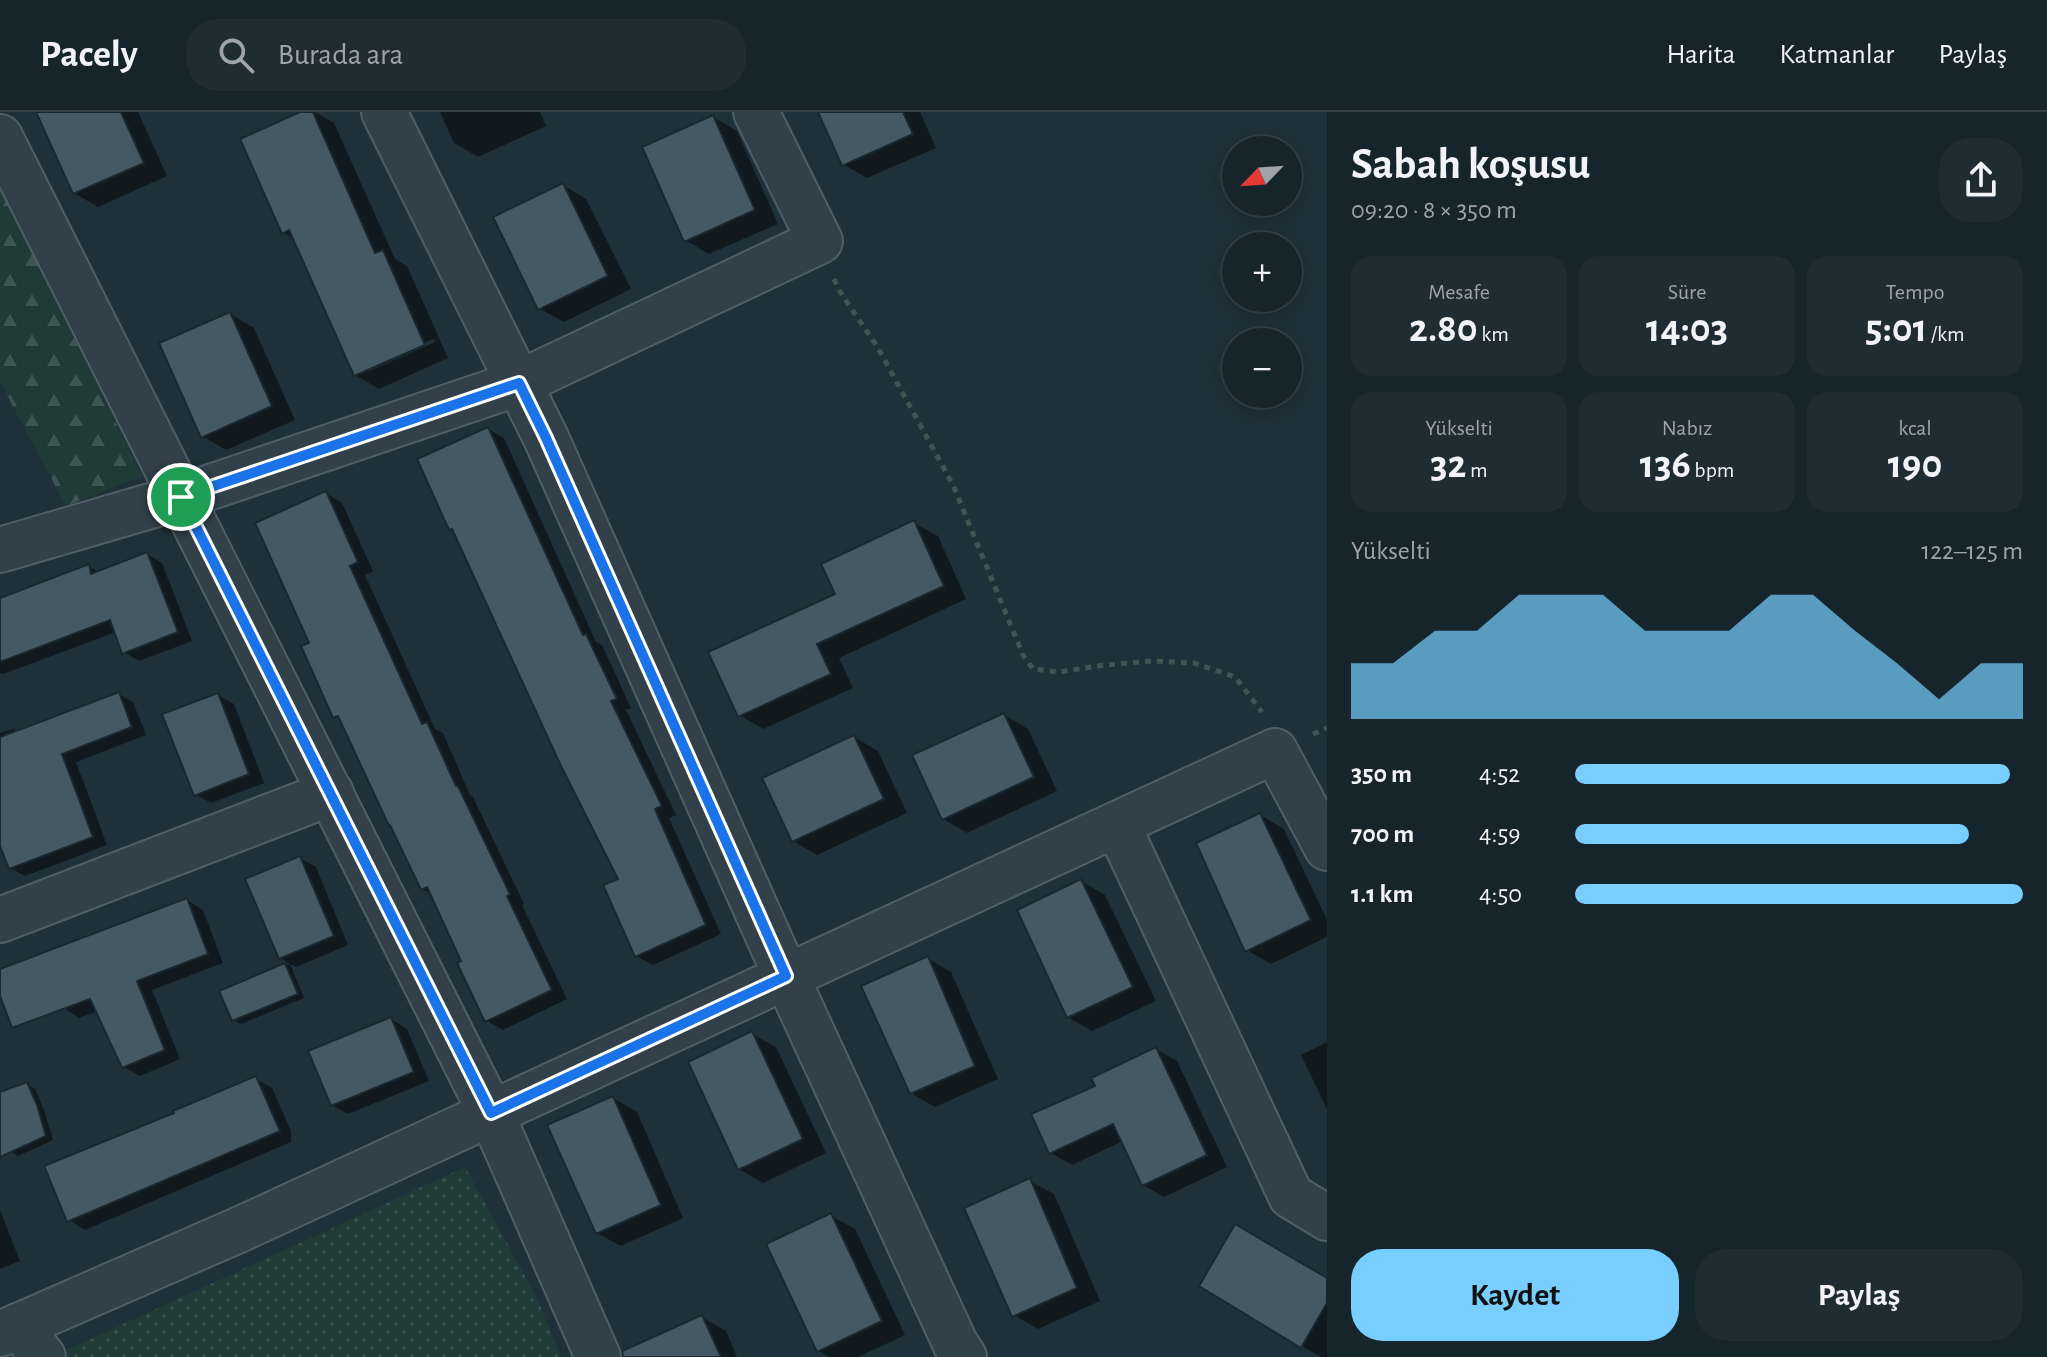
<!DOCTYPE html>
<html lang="tr">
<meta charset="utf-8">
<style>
:root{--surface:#16242b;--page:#1f2c33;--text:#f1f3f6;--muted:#9ea4a9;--line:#354147;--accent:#78ceff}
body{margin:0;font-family:"Alegreya Sans",sans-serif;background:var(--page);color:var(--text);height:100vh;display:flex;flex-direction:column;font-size:30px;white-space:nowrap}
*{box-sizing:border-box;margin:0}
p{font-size:26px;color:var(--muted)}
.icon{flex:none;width:44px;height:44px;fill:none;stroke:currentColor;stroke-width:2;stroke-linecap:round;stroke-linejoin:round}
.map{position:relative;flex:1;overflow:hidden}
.panel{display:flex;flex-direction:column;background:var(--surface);width:720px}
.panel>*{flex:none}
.needle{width:52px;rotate:245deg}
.buttons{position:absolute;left:1222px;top:24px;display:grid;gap:16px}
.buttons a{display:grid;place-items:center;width:80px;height:80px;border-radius:50%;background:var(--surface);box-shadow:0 4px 20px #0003,0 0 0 2px var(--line);font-size:40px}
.pin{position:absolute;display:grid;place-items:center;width:68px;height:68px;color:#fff;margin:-34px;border:4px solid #fff;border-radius:50%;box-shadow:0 2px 8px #0007}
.round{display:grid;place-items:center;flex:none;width:84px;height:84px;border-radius:32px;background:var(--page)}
.summary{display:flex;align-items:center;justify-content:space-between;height:136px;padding:0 24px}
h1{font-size:44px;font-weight:700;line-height:60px}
.metrics{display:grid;grid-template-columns:repeat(3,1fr);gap:12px;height:136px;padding:8px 24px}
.metrics div{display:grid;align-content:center;border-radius:20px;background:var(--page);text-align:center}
.metrics b{font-size:40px;font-weight:700}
.metrics small{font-size:22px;font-weight:400}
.metrics p{font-size:22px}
.chart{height:224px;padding:16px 24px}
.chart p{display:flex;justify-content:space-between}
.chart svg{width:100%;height:144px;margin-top:8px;fill:var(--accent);opacity:.7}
.primary-button{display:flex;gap:16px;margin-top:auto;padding:16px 24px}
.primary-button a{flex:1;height:92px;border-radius:32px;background:var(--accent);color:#111;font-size:32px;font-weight:700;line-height:92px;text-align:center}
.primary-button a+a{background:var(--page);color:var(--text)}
ul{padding:0 24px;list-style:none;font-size:26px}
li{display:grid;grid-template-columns:128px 96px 1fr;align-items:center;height:60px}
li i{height:20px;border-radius:10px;background:var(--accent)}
header{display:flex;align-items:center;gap:48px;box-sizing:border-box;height:112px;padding:0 40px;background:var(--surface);border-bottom:2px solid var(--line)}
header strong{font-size:38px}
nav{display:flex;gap:44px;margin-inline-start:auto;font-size:28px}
.search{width:560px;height:72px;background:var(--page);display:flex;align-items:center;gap:20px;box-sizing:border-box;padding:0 28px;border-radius:32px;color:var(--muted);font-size:30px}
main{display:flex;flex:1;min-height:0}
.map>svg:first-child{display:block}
.grass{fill:url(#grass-dots)}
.forest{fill:url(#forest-firs)}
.shadow{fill:#0007;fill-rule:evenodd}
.building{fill:#445963;stroke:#192830;stroke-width:2}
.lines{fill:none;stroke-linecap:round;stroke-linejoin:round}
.minor-casing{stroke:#4f5f67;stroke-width:48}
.path{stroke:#3e5653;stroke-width:5;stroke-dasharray:6 6;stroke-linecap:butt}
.minor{stroke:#324149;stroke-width:44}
.route-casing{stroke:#fff;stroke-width:16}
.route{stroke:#1a73e8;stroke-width:10}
</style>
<header>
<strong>Pacely</strong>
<div class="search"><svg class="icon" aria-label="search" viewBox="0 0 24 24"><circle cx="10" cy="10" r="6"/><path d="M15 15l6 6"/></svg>Burada ara</div>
<nav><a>Harita</a><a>Katmanlar</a><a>Paylaş</a></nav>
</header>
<main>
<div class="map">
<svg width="1327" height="1245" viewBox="0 0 1327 1245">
<defs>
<pattern id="grass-dots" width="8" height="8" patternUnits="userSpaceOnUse" patternTransform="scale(2)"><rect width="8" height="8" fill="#203a36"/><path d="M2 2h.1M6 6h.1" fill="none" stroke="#3e5552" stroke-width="1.8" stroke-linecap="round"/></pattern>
<pattern id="forest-firs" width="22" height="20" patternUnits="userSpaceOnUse" patternTransform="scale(2)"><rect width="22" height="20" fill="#203a36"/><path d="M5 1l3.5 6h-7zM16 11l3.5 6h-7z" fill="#3e5552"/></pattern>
</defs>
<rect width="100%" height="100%" fill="#1e3039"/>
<path class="grass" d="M 465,1055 L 537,1186 L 561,1245 L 68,1245 L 67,1238 Z"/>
<path class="forest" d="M 0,75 L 142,364 L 66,394 L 0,270 Z"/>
<g class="shadow">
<path d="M 38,0 L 138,0 L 167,64 L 98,95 L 74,81 Z"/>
<path d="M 305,0 L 315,0 L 334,11 L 395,147 L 407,154 L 448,246 L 379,277 L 355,263 L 295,127 L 283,120 ZM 433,227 L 435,230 L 367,260 L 367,256 Z"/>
<path d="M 440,0 L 540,0 L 546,14 L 478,45 L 454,31 Z"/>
<path d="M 820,0 L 920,0 L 936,36 L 867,66 L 843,52 Z"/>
<path d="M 713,5 L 737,19 L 778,112 L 709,142 L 685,128 Z"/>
<path d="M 563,73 L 586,87 L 631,177 L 564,210 L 540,197 Z"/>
<path d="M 230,202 L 254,216 L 295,308 L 226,338 L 202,324 Z"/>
<path d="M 488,317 L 504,326 L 596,530 L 602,533 L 631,596 L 626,598 L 676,703 L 669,706 L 721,822 L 653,853 L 637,844 L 620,768 L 455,420 L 451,417 Z"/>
<path d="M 326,381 L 342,391 L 373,459 L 365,463 L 435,617 L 443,621 L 470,683 L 473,685 L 524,792 L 522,793 L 567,887 L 503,918 L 487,909 L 464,850 L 432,782 L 422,777 L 343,609 L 335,604 L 312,532 Z"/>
<path d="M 914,411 L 938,424 L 966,487 L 839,546 L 853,576 L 763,617 L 740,603 L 838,483 Z"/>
<path d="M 147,442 L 162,451 L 192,529 L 139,549 L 124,540 L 116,520 L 3,562 L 0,561 L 0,488 L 88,454 L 99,460 Z"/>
<path d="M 118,582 L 133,590 L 146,623 L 76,650 L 107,733 L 25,764 L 10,756 L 0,728 L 0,621 L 14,617 L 19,620 Z"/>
<path d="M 218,583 L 234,592 L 264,671 L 211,691 L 195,682 Z"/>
<path d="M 1004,603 L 1028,617 L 1057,679 L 967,721 L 943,707 Z"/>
<path d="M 854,625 L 878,639 L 907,701 L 817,743 L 793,729 Z"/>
<path d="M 1260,703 L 1284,717 L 1327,808 L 1327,825 L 1271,852 L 1247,838 Z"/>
<path d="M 300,746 L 316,755 L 348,833 L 296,855 L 290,852 L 304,886 L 241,912 L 233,908 L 221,880 L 290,852 L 280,846 Z"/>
<path d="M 1081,769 L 1105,783 L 1156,889 L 1092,919 L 1068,905 Z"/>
<path d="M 187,788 L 203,798 L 223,851 L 152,878 L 180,947 L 140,964 L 124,955 L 98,899 L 79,906 L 63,896 Z"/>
<path d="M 927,846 L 951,860 L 998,967 L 935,995 L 911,981 Z"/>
<path d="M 391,907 L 407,917 L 429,969 L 348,1002 L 332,993 Z"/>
<path d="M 752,922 L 776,935 L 826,1041 L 763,1071 L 739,1057 Z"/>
<path d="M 1327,930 L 1327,997 L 1301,943 Z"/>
<path d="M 1156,937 L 1177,949 L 1227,1055 L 1164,1085 L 1143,1073 L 1123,1029 L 1072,1053 L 1051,1041 L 1098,975 Z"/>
<path d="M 256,967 L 272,976 L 291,1019 L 291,1030 L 85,1118 L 69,1108 Z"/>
<path d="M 27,972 L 35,977 L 44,998 L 53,1028 L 18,1044 L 11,1039 L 0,1012 L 0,982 Z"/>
<path d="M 613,986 L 637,1000 L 683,1106 L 621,1134 L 597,1121 Z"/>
<path d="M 1030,1069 L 1054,1082 L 1100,1189 L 1038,1217 L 1014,1203 Z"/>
<path d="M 0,1098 L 20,1149 L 0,1157 Z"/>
<path d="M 831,1104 L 855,1117 L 905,1223 L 858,1245 L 829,1245 L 818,1239 Z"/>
<path d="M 1327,1168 L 1327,1245 L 1321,1245 L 1302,1234 Z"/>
<path d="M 702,1205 L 726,1219 L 737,1245 L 643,1245 Z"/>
</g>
<g class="building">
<path d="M 36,0 L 121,0 L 144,51 L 73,82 Z"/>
<path d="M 300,0 L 313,0 L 375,141 L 383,138 L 425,233 L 354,264 L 289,118 L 282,122 L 240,27 Z"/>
<path d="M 818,0 L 903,0 L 913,22 L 842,54 Z"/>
<path d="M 713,3 L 755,98 L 684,130 L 642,35 Z"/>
<path d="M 563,71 L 608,164 L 538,198 L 493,105 Z"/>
<path d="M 230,200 L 272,294 L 201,326 L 159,231 Z"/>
<path d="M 488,315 L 583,523 L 586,522 L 617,587 L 611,589 L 662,694 L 655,697 L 706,813 L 635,845 L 603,773 L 618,767 L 561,654 L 452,417 L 449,418 L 417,347 Z"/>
<path d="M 326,379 L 358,450 L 350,454 L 422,612 L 427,610 L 456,674 L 458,674 L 510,782 L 507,784 L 552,878 L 485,910 L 457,851 L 461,849 L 427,775 L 421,778 L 390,713 L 389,714 L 338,604 L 333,606 L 301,534 L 309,531 L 255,411 Z"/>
<path d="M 914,408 L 944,474 L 817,532 L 831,562 L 738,605 L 708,540 L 835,482 L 821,452 Z"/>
<path d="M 147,440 L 178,520 L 122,542 L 110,508 L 0,550 L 0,486 L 89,452 L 91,462 Z"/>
<path d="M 119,580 L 132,615 L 62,642 L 93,725 L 9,757 L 0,734 L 0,625 Z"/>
<path d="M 218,581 L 249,662 L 194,684 L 162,602 Z"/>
<path d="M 1004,601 L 1034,665 L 942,708 L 912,643 Z"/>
<path d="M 854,623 L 884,687 L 792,730 L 762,666 Z"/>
<path d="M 1260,701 L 1311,808 L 1245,840 L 1196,731 Z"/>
<path d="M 300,744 L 334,824 L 279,847 L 245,767 Z"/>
<path d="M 1081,767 L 1133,875 L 1067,906 L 1017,798 Z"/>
<path d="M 187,786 L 208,842 L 137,869 L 165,938 L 122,956 L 90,887 L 12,916 L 0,884 L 0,857 Z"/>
<path d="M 928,844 L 975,954 L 910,982 L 861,874 Z"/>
<path d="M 285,851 L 298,882 L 232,909 L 219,879 Z"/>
<path d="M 391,905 L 414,960 L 331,994 L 308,939 Z"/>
<path d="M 752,919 L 803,1027 L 738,1058 L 688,950 Z"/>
<path d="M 1156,935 L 1207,1043 L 1142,1074 L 1113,1012 L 1049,1042 L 1031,1002 L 1095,974 L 1091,966 Z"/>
<path d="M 256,964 L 280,1019 L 67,1110 L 44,1054 L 174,1001 L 173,999 Z"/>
<path d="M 27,970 L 37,993 L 46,1024 L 0,1045 L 0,980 Z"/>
<path d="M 613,984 L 661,1093 L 596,1122 L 547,1013 Z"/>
<path d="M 1030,1066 L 1077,1176 L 1012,1205 L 964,1096 Z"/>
<path d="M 831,1101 L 882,1209 L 817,1240 L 766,1132 Z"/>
<path d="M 1235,1112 L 1327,1166 L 1327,1191 L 1301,1236 L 1199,1174 Z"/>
<path d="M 702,1203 L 721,1245 L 623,1245 L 622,1239 Z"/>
</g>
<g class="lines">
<g class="minor-casing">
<g id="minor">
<path d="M 384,0 L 546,326 L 786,864 L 955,1231 L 964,1245"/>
<path d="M 0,25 L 491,1001 L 598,1245"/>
<path d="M 0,438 L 181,385 L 519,271 L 820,129 L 756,0"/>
<path d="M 1117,712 L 1291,1084 L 1327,1106"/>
<path d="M 0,808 L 331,681"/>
<path d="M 19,1214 L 43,1245"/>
<path d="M 0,1222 L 243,1116 L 1275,639 L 1327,736"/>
</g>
</g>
<g class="path">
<path d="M 834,167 L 839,178 L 878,236 L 953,373 L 1023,543 L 1033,557 L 1059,560 L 1105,553 L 1152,549 L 1194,551 L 1235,565 L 1262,600"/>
<path d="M 1313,622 L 1327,616"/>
</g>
<use href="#minor" class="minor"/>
</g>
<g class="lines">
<g class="route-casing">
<path id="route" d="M 519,271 L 546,326 L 786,864 L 491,1001 L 181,385 Z"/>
</g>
<use href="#route" class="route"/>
</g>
</svg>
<div class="buttons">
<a><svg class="needle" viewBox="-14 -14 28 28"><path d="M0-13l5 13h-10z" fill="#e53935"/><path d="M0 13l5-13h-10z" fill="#9ea4a9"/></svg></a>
<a>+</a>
<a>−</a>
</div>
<div class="pin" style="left:181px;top:385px;background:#1e9e55"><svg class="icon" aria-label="arrive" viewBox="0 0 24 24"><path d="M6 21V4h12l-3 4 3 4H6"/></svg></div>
</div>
<section class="panel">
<div class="summary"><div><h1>Sabah koşusu</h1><p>09:20 · 8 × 350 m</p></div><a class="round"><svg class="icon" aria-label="share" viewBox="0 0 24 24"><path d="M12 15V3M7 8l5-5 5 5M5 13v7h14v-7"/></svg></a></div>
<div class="metrics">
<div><p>Mesafe</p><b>2.80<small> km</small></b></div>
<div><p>Süre</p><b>14:03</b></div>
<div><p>Tempo</p><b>5:01<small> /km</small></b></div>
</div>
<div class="metrics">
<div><p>Yükselti</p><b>32<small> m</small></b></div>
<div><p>Nabız</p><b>136<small> bpm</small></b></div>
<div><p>kcal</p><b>190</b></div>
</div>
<div class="chart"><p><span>Yükselti</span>122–125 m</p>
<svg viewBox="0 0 160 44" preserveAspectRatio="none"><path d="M0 44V27L10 27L20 17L30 17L40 6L50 6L60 6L70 17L80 17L90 17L100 6L110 6L120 17L130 27L140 38L150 27L160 27V44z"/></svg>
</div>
<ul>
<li><b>350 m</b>4:52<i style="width:97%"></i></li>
<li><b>700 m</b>4:59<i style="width:88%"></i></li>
<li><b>1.1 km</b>4:50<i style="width:100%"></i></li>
</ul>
<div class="primary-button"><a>Kaydet</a><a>Paylaş</a></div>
</section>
</main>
